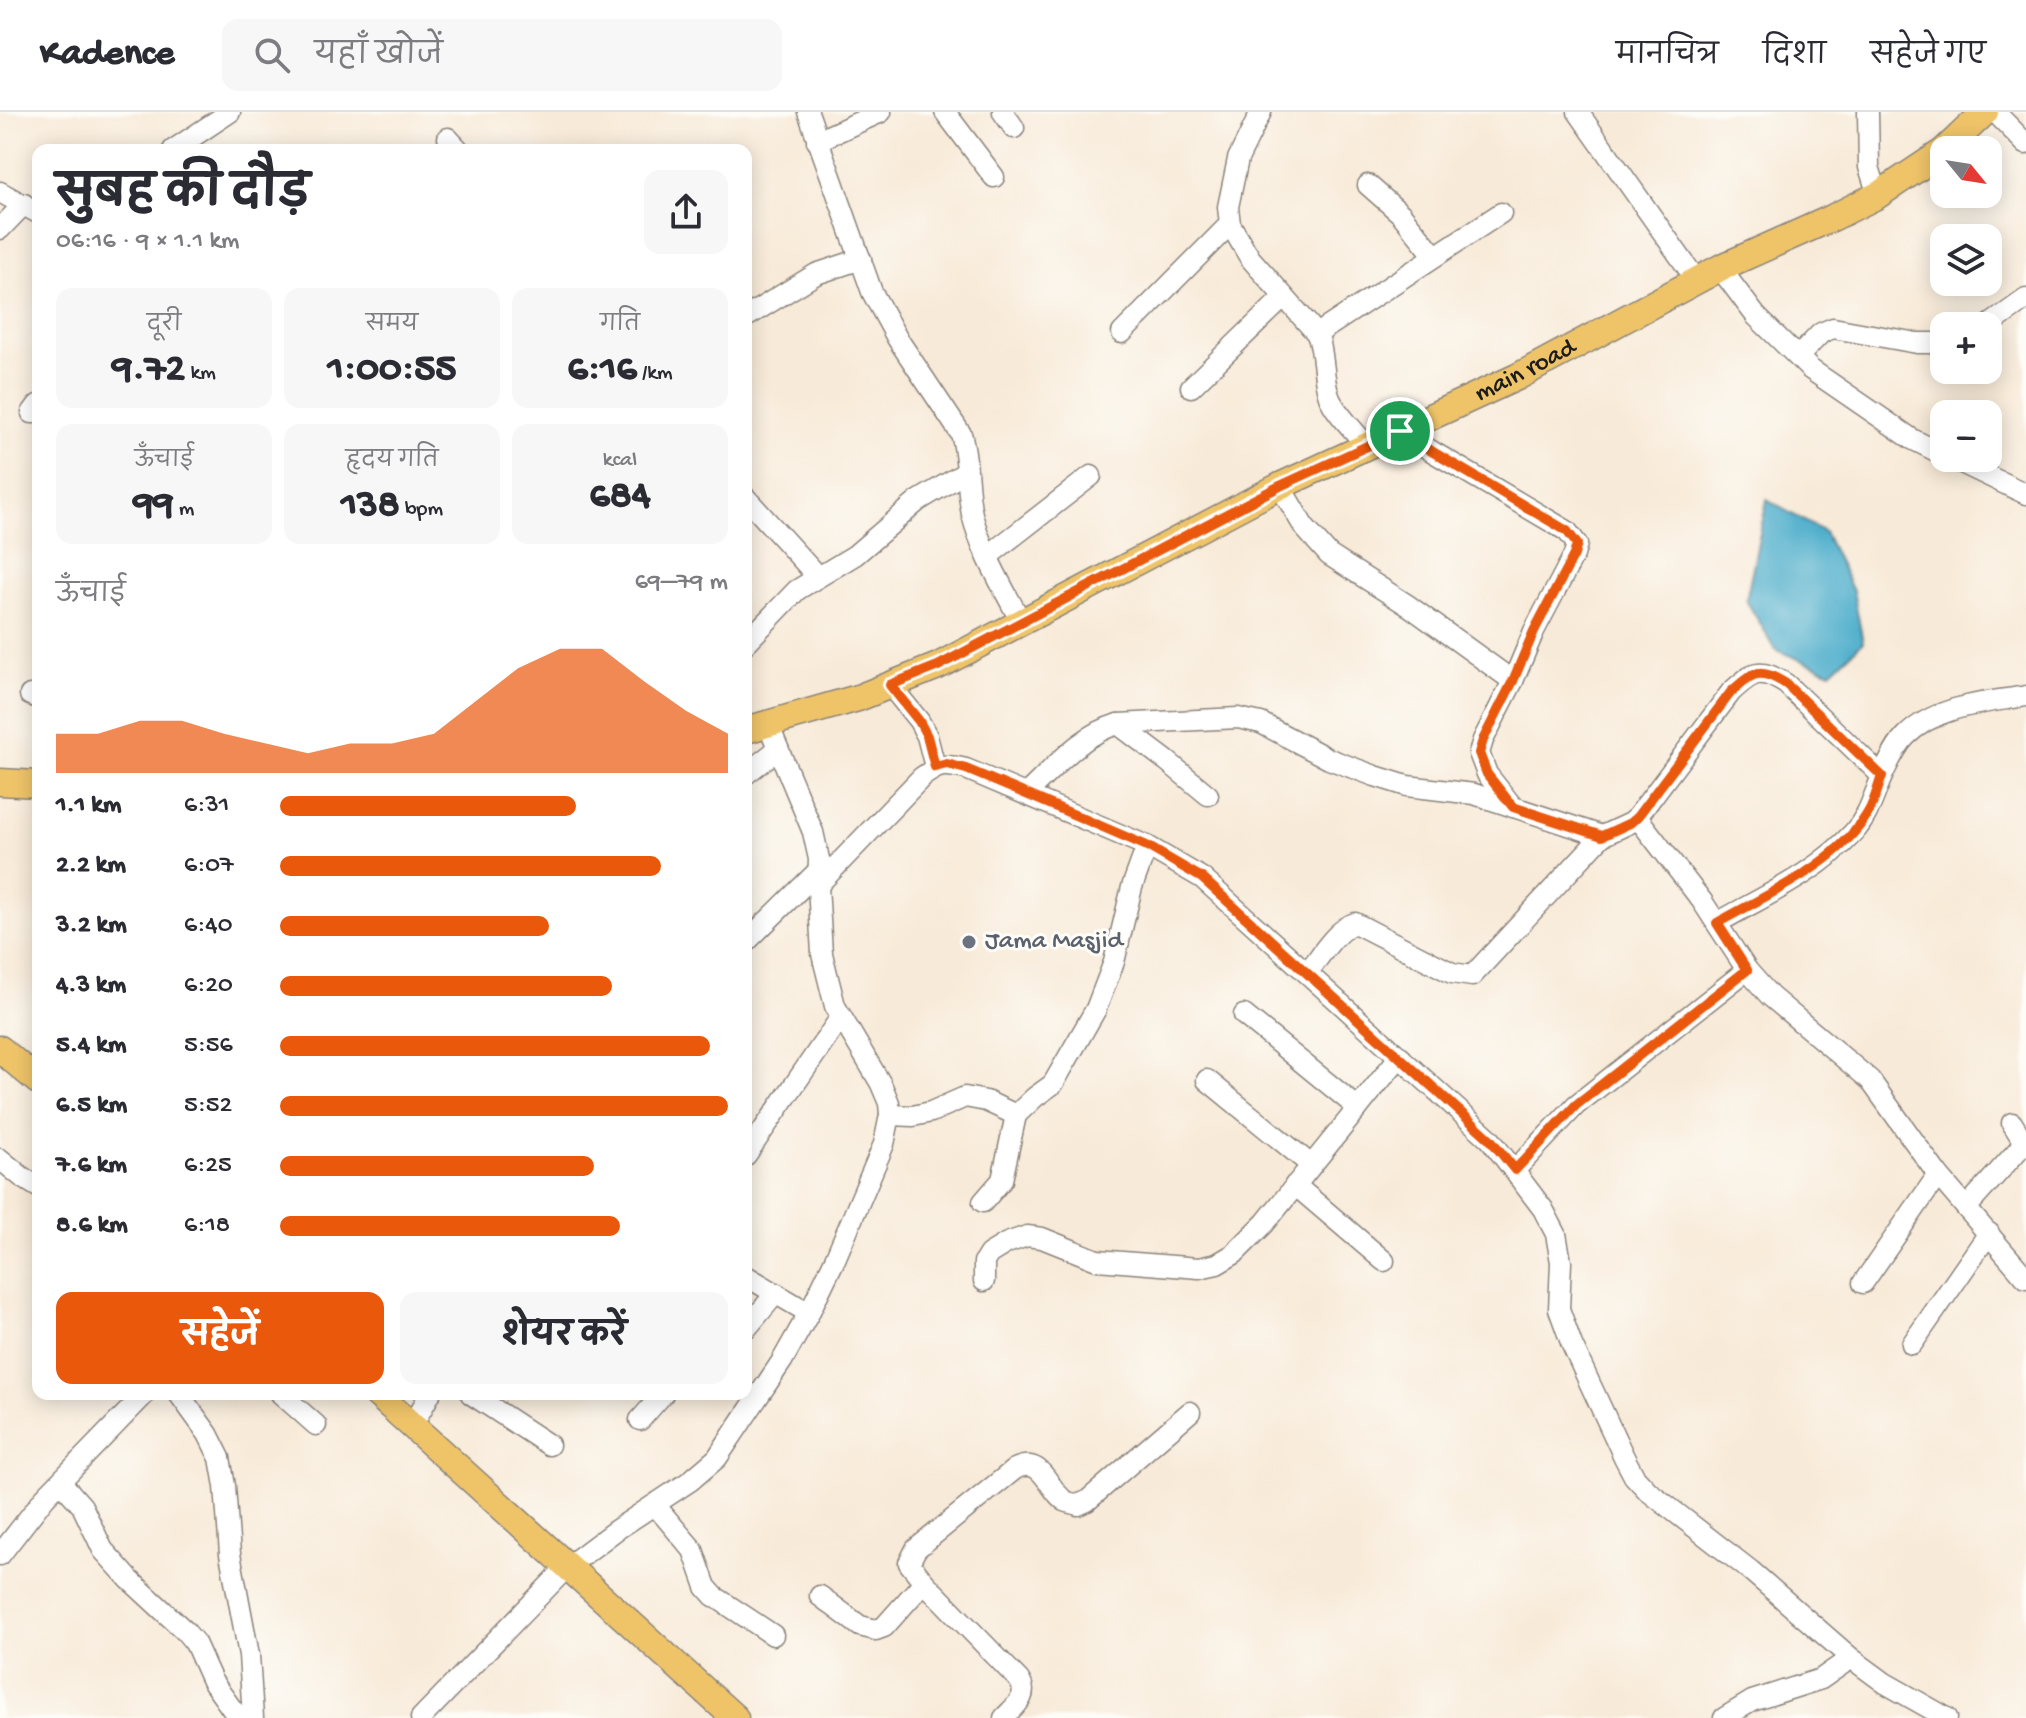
<!DOCTYPE html>
<html lang="hi">
<meta charset="utf-8">
<style>
:root{--surface:#fff;--page:#f7f7f7;--text:#2b2b33;--muted:#7c7c81;--line:#e1e1e2;--accent:#ea580c}
body{margin:0;font-family:"Gochi Hand","Playpen Sans Deva",sans-serif;background:var(--page);color:var(--text);height:100vh;display:flex;flex-direction:column;font-size:30px;white-space:nowrap}
*{box-sizing:border-box;margin:0}
p{font-size:26px;color:var(--muted)}
.icon{flex:none;width:44px;height:44px;fill:none;stroke:currentColor;stroke-width:2;stroke-linecap:round;stroke-linejoin:round}
.map{position:relative;flex:1;overflow:hidden}
.panel{position:absolute;left:32px;top:32px;width:720px;height:1256px;display:flex;flex-direction:column;background:var(--surface);border-radius:16px;box-shadow:0 4px 20px #0003}
.panel>*{flex:none}
.needle{width:52px;rotate:120deg}
.tools{position:absolute;left:1930px;top:24px;display:grid;gap:16px}
.tools a{display:grid;place-items:center;width:72px;height:72px;border-radius:16px;background:var(--surface);box-shadow:0 4px 20px #0003;font-size:40px}
.pin{position:absolute;display:grid;place-items:center;width:68px;height:68px;color:#fff;margin:-34px;border:4px solid #fff;border-radius:50%;box-shadow:0 2px 8px #0007}
.round{display:grid;place-items:center;flex:none;width:84px;height:84px;border-radius:16px;background:var(--page)}
.summary{display:flex;align-items:center;justify-content:space-between;height:136px;padding:0 24px}
h1{font-size:44px;font-weight:700;line-height:60px}
.figures{display:grid;grid-template-columns:repeat(3,1fr);gap:12px;height:136px;padding:8px 24px}
.figures div{display:grid;align-content:center;border-radius:16px;background:var(--page);text-align:center}
.figures b{font-size:40px;font-weight:700}
.figures small{font-size:22px;font-weight:400}
.figures p{font-size:22px}
.chart{height:224px;padding:16px 24px}
.chart p{display:flex;justify-content:space-between}
.chart svg{width:100%;height:144px;margin-top:8px;fill:var(--accent);opacity:.7}
.cta{display:flex;gap:16px;margin-top:auto;padding:16px 24px}
.cta a{flex:1;height:92px;border-radius:16px;background:var(--accent);color:#fff;font-size:32px;font-weight:700;line-height:92px;text-align:center}
.cta a+a{background:var(--page);color:var(--text)}
ul{padding:0 24px;list-style:none;font-size:26px}
li{display:grid;grid-template-columns:128px 96px 1fr;align-items:center;height:60px}
li i{height:20px;border-radius:10px;background:var(--accent)}
header{display:flex;align-items:center;gap:48px;box-sizing:border-box;height:112px;padding:0 40px;background:var(--surface);border-bottom:2px solid var(--line)}
header strong{font-size:38px}
nav{display:flex;gap:44px;margin-inline-start:auto;font-size:28px}
.search{width:560px;height:72px;background:var(--page);display:flex;align-items:center;gap:20px;box-sizing:border-box;padding:0 28px;border-radius:16px;color:var(--muted);font-size:30px}
.map>svg:first-child{display:block}
.water{fill:#4aacca;stroke:#336473;stroke-width:2}
.lines{fill:none;stroke-linecap:round;stroke-linejoin:round}
.minor-casing{stroke:#8a837a;stroke-width:23}
.major-casing{stroke:#8a837a;stroke-width:29}
.minor{stroke:#fff;stroke-width:20}
.major{stroke:#efc469;stroke-width:26}
.route-casing{stroke:#fff;stroke-width:16}
.route{stroke:#ea580c;stroke-width:10}
.worship-dot{fill:#6b7280;stroke:#fdfcf7;stroke-width:3}
.labels{text-anchor:middle;dominant-baseline:central;stroke-width:6;stroke-linejoin:round;paint-order:stroke}
.street-label{font-size:26px;fill:#1c1c1c;stroke:#fdfcf7}
.worship-label{font-size:26px;fill:#5b616d;stroke:#fdfcf7;text-anchor:start}
</style>
<header>
<strong>Kadence</strong>
<div class="search"><svg class="icon" aria-label="search" viewBox="0 0 24 24"><circle cx="10" cy="10" r="6"/><path d="M15 15l6 6"/></svg>यहाँ खोजें</div>
<nav><a>मानचित्र</a><a>दिशा</a><a>सहेजे गए</a></nav>
</header>
<div class="map">
<svg width="2026" height="1606" viewBox="0 0 2026 1606">
<rect width="100%" height="100%" fill="#fdfcf7"/>
<filter id="ink" filterUnits="userSpaceOnUse"><feTurbulence type="fractalNoise" baseFrequency=".0125" numOctaves="2"/><feDisplacementMap in="SourceGraphic" scale="16" xChannelSelector="R" yChannelSelector="G"/><feConvolveMatrix kernelMatrix="1 2 1 2 8 2 1 2 1" color-interpolation-filters="sRGB"/></filter>
<filter id="wash" filterUnits="userSpaceOnUse"><feTurbulence type="fractalNoise" baseFrequency=".006" numOctaves="4" result="noise"/><feDisplacementMap in="SourceGraphic" scale="32" xChannelSelector="R" yChannelSelector="G"/><feGaussianBlur stdDeviation="1.8" result="paint"/><feColorMatrix in="noise" values="0 0 0 0 0 0 0 0 0 0 0 0 0 0 0 0 0 1.4 0 .05"/><feComposite in="paint" operator="in"/></filter>
<g filter="url(#wash)">
<rect width="100%" height="100%" fill="#f8ead8"/>
<path class="water" d="M 1767,388 L 1824,420 L 1853,479 L 1863,530 L 1831,560 L 1776,538 L 1746,488 Z"/>
</g>
<g filter="url(#ink)">
<g class="lines">
<g class="minor-casing">
<g id="minor">
<path d="M 808,0 L 872,180 L 897,226 L 961,322 C 969,347 966,375 972,402 C 980,437 1004,477 1021,510"/>
<path d="M 945,0 L 994,65"/>
<path d="M 1003,0 L 1014,16"/>
<path d="M 1261,0 L 1238,47 L 1228,95 L 1230,112 L 1250,146 L 1317,222 C 1325,242 1322,264 1329,284 C 1334,300 1356,320 1367,334"/>
<path d="M 1578,0 L 1697,169"/>
<path d="M 1868,0 L 1869,55 L 1878,83"/>
<path d="M 1995,0 L 2026,32"/>
<path d="M 448,26 L 459,38"/>
<path d="M 817,29 L 881,0"/>
<path d="M 173,38 L 230,0"/>
<path d="M 1368,73 L 1401,102 L 1435,144"/>
<path d="M 0,80 L 38,101"/>
<path d="M 0,117 L 24,92"/>
<path d="M 1720,156 L 1756,204 L 1810,257 L 1912,327 L 1944,343"/>
<path d="M 746,205 L 816,162 L 861,147"/>
<path d="M 1988,214 L 2026,187"/>
<path d="M 1122,221 L 1230,112"/>
<path d="M 1317,222 L 1501,101"/>
<path d="M 1798,245 L 1821,221 L 1833,216 L 1917,231 L 1944,231"/>
<path d="M 1191,275 L 1284,185"/>
<path d="M 32,301 L 38,293"/>
<path d="M 1400,319 L 1433,340 L 1567,419 L 1577,432 L 1574,443 L 1534,519 L 1513,569 L 1483,628 L 1479,641 L 1487,662 L 1513,695"/>
<path d="M 1951,346 L 2026,382"/>
<path d="M 1280,374 L 1304,415 L 1329,443 L 1409,494 L 1513,569"/>
<path d="M 746,386 L 817,464"/>
<path d="M 988,444 L 1091,364"/>
<path d="M 746,531 L 797,478 L 855,443 L 918,389 L 966,360"/>
<path d="M 890,573 L 919,609 L 927,624 L 935,655"/>
<path d="M 30,583 L 38,586"/>
<path d="M 1118,612 L 1167,649 L 1208,683"/>
<path d="M 746,662 L 778,637"/>
<path d="M 1026,682 C 1054,656 1080,623 1118,612 L 1238,606 L 1261,611 L 1329,647 L 1375,664 L 1407,674 L 1474,682 L 1602,724"/>
<path d="M 1637,705 L 1702,789 L 1747,858 L 1770,884 L 1870,968 L 1938,1063 L 2026,1166"/>
<path d="M 818,773 L 922,665 C 940,652 944,652 966,657 L 1147,734 L 1202,766 L 1490,1027 L 1543,1097 L 1556,1122 L 1561,1150 L 1559,1197 L 1572,1233 L 1624,1345 L 1634,1364 L 1648,1379 L 1751,1459 L 1851,1546 L 1885,1571 L 1947,1606"/>
<path d="M 1717,811 C 1764,784 1817,761 1854,720 C 1870,702 1874,681 1884,660 C 1890,648 1896,634 1906,624 C 1937,593 1986,591 2026,584"/>
<path d="M 746,830 L 819,758"/>
<path d="M 1308,860 C 1319,846 1337,816 1355,811 L 1452,861 L 1472,864 L 1602,724 L 1630,711 L 1637,705 L 1731,580 C 1753,560 1759,555 1786,572 L 1882,664"/>
<path d="M 1244,903 L 1358,996"/>
<path d="M 1207,968 L 1311,1053"/>
<path d="M 890,1003 L 913,1004 L 931,1000 L 965,985 L 986,989 L 1016,1003 L 1035,985 L 1053,972 L 1096,897 L 1114,850 L 1132,775 L 1147,734"/>
<path d="M 746,1043 L 841,905"/>
<path d="M 0,1047 L 22,1065 L 38,1075"/>
<path d="M 1515,1058 L 1576,993 L 1747,858"/>
<path d="M 1295,1073 L 1384,1149"/>
<path d="M 983,1090 L 1002,1068 L 1016,1003"/>
<path d="M 1966,1096 L 2020,1036 L 2022,1027 L 2012,1011"/>
<path d="M 746,1164 L 809,1201"/>
<path d="M 984,1169 L 984,1150 L 989,1142 L 1007,1131 L 1027,1124 L 1042,1126 L 1097,1148 L 1199,1156 L 1217,1152 L 1234,1142 L 1265,1111 L 1400,944"/>
<path d="M 1863,1171 L 1938,1063"/>
<path d="M 746,1217 L 776,1181"/>
<path d="M 1912,1232 L 1989,1121"/>
<path d="M 179,1282 L 208,1322 L 220,1346 L 225,1374 L 230,1442 L 249,1543 L 253,1606"/>
<path d="M 281,1282 L 316,1313"/>
<path d="M 471,1282 L 549,1333"/>
<path d="M 640,1308 L 663,1282"/>
<path d="M 412,1314 L 430,1282"/>
<path d="M 61,1370 L 82,1394 L 103,1438 L 130,1468 L 185,1519 L 195,1531 L 212,1569 L 232,1597 L 241,1606"/>
<path d="M 655,1393 L 693,1438 L 706,1475 L 714,1484 L 773,1523"/>
<path d="M 0,1443 L 45,1385 L 145,1282"/>
<path d="M 820,1484 L 860,1514 L 876,1518 L 884,1515 L 924,1470"/>
<path d="M 421,1606 L 567,1455 L 616,1418 L 690,1369 L 717,1346 L 782,1249 L 809,1201 L 835,1147 L 884,1032 L 890,1003 L 889,991 L 881,972 L 835,894 L 822,842 L 818,773 L 819,747 L 813,720 L 768,612"/>
<path d="M 1004,1606 C 1015,1594 1030,1584 1019,1568 L 924,1470 L 909,1451 L 916,1437 L 1015,1357 C 1043,1343 1047,1377 1065,1389 C 1069,1391 1073,1391 1078,1393 L 1087,1389 L 1190,1300"/>
<path d="M 1724,1606 L 1752,1589 L 1821,1567 L 1851,1546"/>
</g>
</g>
<g class="major-casing">
<g id="major">
<path d="M 1945,38 L 1985,0"/>
<path id="s1" d="M 746,618 L 858,586 L 938,554 L 1280,374 L 1517,265 L 1720,156 L 1832,106 L 1878,83 L 1944,39"/>
<path d="M 0,670 L 38,672"/>
<path d="M 0,937 L 38,969"/>
<path d="M 377,1282 L 735,1606"/>
</g>
</g>
<use href="#minor" class="minor"/>
<use href="#major" class="major"/>
</g>
</g>
<g class="lines" filter="url(#ink)">
<g class="route-casing">
<path id="route" d="M 1400,319 L 1433,340 L 1567,419 L 1577,432 L 1574,443 L 1534,519 L 1513,569 L 1483,628 L 1479,641 L 1487,662 L 1513,695 L 1602,724 L 1630,711 L 1637,705 L 1731,580 C 1753,560 1759,555 1786,572 L 1882,664 C 1878,675 1875,688 1869,699 C 1840,751 1768,782 1717,811 L 1747,858 L 1576,993 L 1515,1058 L 1490,1027 L 1202,766 L 1147,734 L 1026,682 L 966,657 L 947,652 L 935,655 L 927,624 L 919,609 L 890,573 L 938,554 L 1280,374 Z"/>
</g>
<use href="#route" class="route"/>
</g>
<circle class="worship-dot" cx="969" cy="830" r="8"/>
<g class="labels">
<g class="street-label">
<text stroke="none"><textPath href="#s1" startOffset="860">main road</textPath></text>
</g>
<g class="worship-label">
<text x="985" y="830">Jama Masjid</text>
</g>
</g>
</svg>
<div class="tools">
<a><svg class="needle" viewBox="-14 -14 28 28"><path d="M0-13l5 13h-10z" fill="#e53935"/><path d="M0 13l5-13h-10z" fill="#7c7c81"/></svg></a>
<a><svg class="icon" aria-label="layers" viewBox="0 0 24 24"><path d="M12 4l9 5-9 5-9-5zM3 14l9 5 9-5"/></svg></a>
<a>+</a>
<a>−</a>
</div>
<div class="pin" style="left:1400px;top:319px;background:#1e9e55"><svg class="icon" aria-label="arrive" viewBox="0 0 24 24"><path d="M6 21V4h12l-3 4 3 4H6"/></svg></div>
<section class="panel">
<div class="summary"><div><h1>सुबह की दौड़</h1><p>06:16 · 9 × 1.1 km</p></div><a class="round"><svg class="icon" aria-label="share" viewBox="0 0 24 24"><path d="M12 15V3M7 8l5-5 5 5M5 13v7h14v-7"/></svg></a></div>
<div class="figures">
<div><p>दूरी</p><b>9.72<small> km</small></b></div>
<div><p>समय</p><b>1:00:55</b></div>
<div><p>गति</p><b>6:16<small> /km</small></b></div>
</div>
<div class="figures">
<div><p>ऊँचाई</p><b>99<small> m</small></b></div>
<div><p>हृदय गति</p><b>138<small> bpm</small></b></div>
<div><p>kcal</p><b>684</b></div>
</div>
<div class="chart"><p><span>ऊँचाई</span>69–79 m</p>
<svg viewBox="0 0 160 44" preserveAspectRatio="none"><path d="M0 44V32L10 32L20 28L30 28L40 32L50 35L60 38L70 35L80 35L90 32L100 22L110 12L120 6L130 6L140 16L150 25L160 32V44z"/></svg>
</div>
<ul>
<li><b>1.1 km</b>6:31<i style="width:66%"></i></li>
<li><b>2.2 km</b>6:07<i style="width:85%"></i></li>
<li><b>3.2 km</b>6:40<i style="width:60%"></i></li>
<li><b>4.3 km</b>6:20<i style="width:74%"></i></li>
<li><b>5.4 km</b>5:56<i style="width:96%"></i></li>
<li><b>6.5 km</b>5:52<i style="width:100%"></i></li>
<li><b>7.6 km</b>6:25<i style="width:70%"></i></li>
<li><b>8.6 km</b>6:18<i style="width:76%"></i></li>
</ul>
<div class="cta"><a>सहेजें</a><a>शेयर करें</a></div>
</section>
</div>
